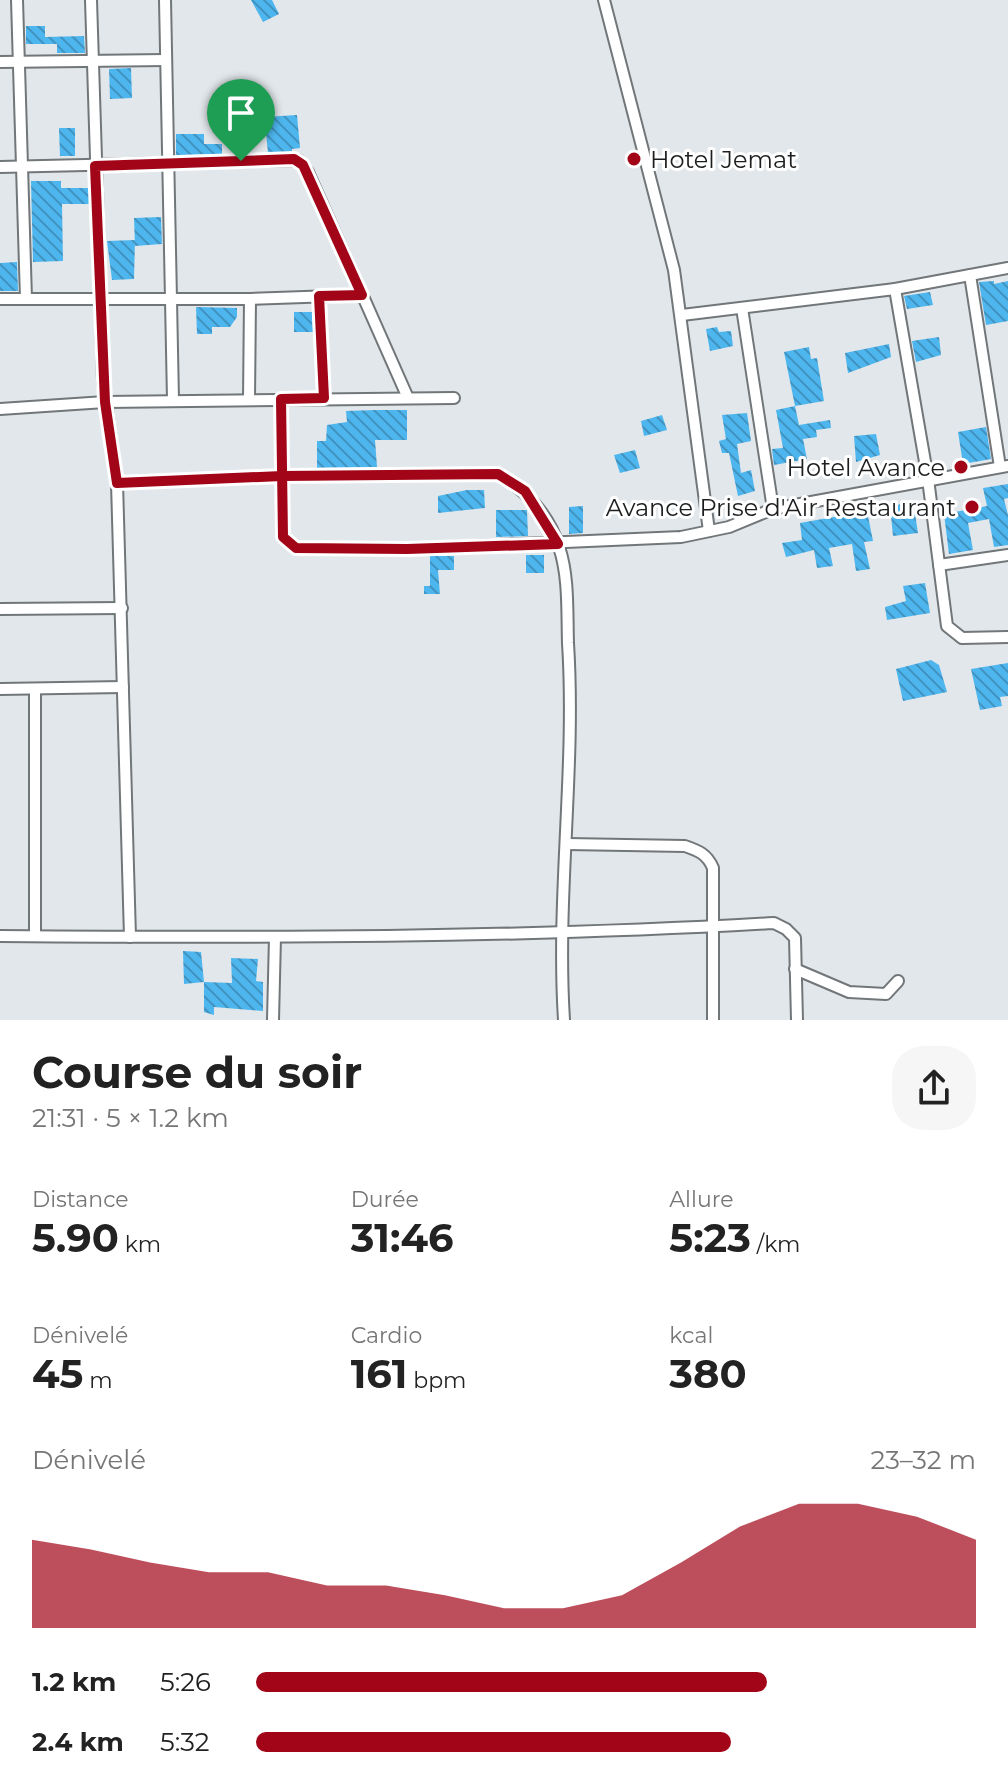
<!DOCTYPE html>
<html lang="fr">
<meta charset="utf-8">
<style>
:root{--surface:#fff;--page:#f6f6f6;--text:#222;--muted:#767676;--accent:#a20518}
body{margin:0;font-family:Montserrat,sans-serif;background:var(--page);color:var(--text);height:100vh;display:flex;flex-direction:column;font-size:30px;white-space:nowrap}
*{box-sizing:border-box;margin:0}
p{font-size:26px;color:var(--muted)}
.icon{flex:none;width:44px;height:44px;fill:none;stroke:currentColor;stroke-width:2;stroke-linecap:round;stroke-linejoin:round}
.map{position:relative;height:1020px;overflow:hidden}
.sheet{display:flex;flex-direction:column;background:var(--surface);flex:1}
.sheet>*{flex:none}
.pin{position:absolute;display:grid;place-items:center;width:68px;height:68px;color:#fff;margin:-82px -34px;border-radius:50% 50% 50% 0;rotate:-45deg;box-shadow:0 0 8px #0007}
.pin .icon{rotate:45deg}
.round{display:grid;place-items:center;flex:none;width:84px;height:84px;border-radius:32px;background:var(--page)}
.head{display:flex;align-items:center;justify-content:space-between;height:136px;padding:0 32px}
h1{font-size:44px;font-weight:700;line-height:60px}
.metrics{display:grid;grid-template-columns:repeat(3,1fr);gap:12px;height:136px;padding:8px 32px}
.metrics div{display:grid;align-content:center}
.metrics b{font-size:40px;font-weight:700}
.metrics small{font-size:22px;font-weight:400}
.metrics p{font-size:22px}
.chart{height:224px;padding:16px 32px}
.chart p{display:flex;justify-content:space-between}
.chart svg{width:100%;height:144px;margin-top:8px;fill:var(--accent);opacity:.7}
ul{padding:0 32px;list-style:none;font-size:26px}
li{display:grid;grid-template-columns:128px 96px 1fr;align-items:center;height:60px}
li i{height:20px;border-radius:10px;background:var(--accent)}
.map>svg:first-child{display:block}
.building{fill:url(#building-back-hatch)}
.lines{fill:none;stroke-linecap:round;stroke-linejoin:round}
.street-casing{stroke:#717679;stroke-width:14}
.street{stroke:#fff;stroke-width:10}
.route-casing{stroke:#fff;stroke-width:16}
.route{stroke:#a20518;stroke-width:10}
.poi-dot{fill:#a20518;stroke:#fff;stroke-width:3}
.labels{text-anchor:middle;dominant-baseline:central;stroke-width:6;stroke-linejoin:round;paint-order:stroke}
.poi-label{font-size:24px;fill:#1c1e1f;stroke:#fff;text-anchor:end}
</style>
<div class="map">
<svg width="1008" height="1020" viewBox="0 0 1008 1020">
<defs>
<pattern id="building-back-hatch" width="6" height="6" patternUnits="userSpaceOnUse" patternTransform="scale(2)"><rect width="6" height="6" fill="#4eb6ee"/><path d="M-1 5l2 2M0 0l6 6M5-1l2 2" fill="none" stroke="#4093c0"/></pattern>
</defs>
<rect width="100%" height="100%" fill="#e2e7eb"/>
<g class="building">
<path d="M 251,0 L 272,0 L 279,14 L 263,22 Z"/>
<path d="M 26,26 L 45,26 L 45,37 L 84,36 L 85,53 L 57,53 L 57,44 L 26,44 Z"/>
<path d="M 131,68 L 132,98 L 110,99 L 109,69 Z"/>
<path d="M 297,115 L 300,148 L 292,149 L 292,152 L 268,153 L 266,133 L 246,134 L 246,124 L 266,124 L 265,117 Z"/>
<path d="M 59,128 L 75,128 L 75,156 L 60,156 Z"/>
<path d="M 176,134 L 204,134 L 204,144 L 222,144 L 222,154 L 176,155 Z"/>
<path d="M 31,181 L 61,181 L 61,188 L 89,188 L 89,204 L 62,204 L 63,261 L 33,262 Z"/>
<path d="M 161,217 L 162,244 L 135,246 L 134,218 Z"/>
<path d="M 135,240 L 134,279 L 112,280 L 107,241 Z"/>
<path d="M 17,262 L 18,291 L 0,291 L 0,263 Z"/>
<path d="M 994,281 L 994,284 L 1008,281 L 1008,321 L 986,325 L 979,282 Z"/>
<path d="M 930,292 L 933,305 L 907,309 L 904,296 Z"/>
<path d="M 196,307 L 237,308 L 237,317 L 230,327 L 212,327 L 212,334 L 197,334 Z"/>
<path d="M 294,312 L 312,312 L 313,332 L 294,332 Z"/>
<path d="M 717,327 L 719,332 L 731,331 L 733,346 L 710,351 L 706,329 Z"/>
<path d="M 939,337 L 941,355 L 916,362 L 912,341 Z"/>
<path d="M 889,344 L 891,357 L 848,373 L 845,353 Z"/>
<path d="M 809,347 L 811,359 L 817,358 L 824,401 L 795,406 L 784,352 Z"/>
<path d="M 795,406 L 799,425 L 830,420 L 831,428 L 816,430 L 817,437 L 803,439 L 807,459 L 774,465 L 772,449 L 783,448 L 776,410 Z"/>
<path d="M 375,410 L 407,410 L 407,440 L 375,440 L 377,467 L 317,468 L 317,441 L 326,441 L 327,425 L 347,422 L 346,411 Z"/>
<path d="M 747,413 L 751,441 L 737,444 L 741,473 L 751,470 L 755,491 L 738,496 L 729,453 L 722,453 L 719,441 L 726,439 L 722,415 Z"/>
<path d="M 662,415 L 667,430 L 644,436 L 641,421 Z"/>
<path d="M 986,427 L 991,459 L 963,464 L 958,432 Z"/>
<path d="M 876,434 L 880,455 L 856,462 L 854,436 Z"/>
<path d="M 635,450 L 640,468 L 620,473 L 614,455 Z"/>
<path d="M 1008,484 L 1008,498 L 1004,499 L 1008,515 L 1008,545 L 994,547 L 989,519 L 968,523 L 973,550 L 949,554 L 944,514 L 987,506 L 983,488 Z"/>
<path d="M 467,490 L 484,490 L 485,508 L 438,513 L 438,496 Z"/>
<path d="M 908,503 L 910,515 L 915,514 L 918,533 L 893,536 L 890,506 Z"/>
<path d="M 583,506 L 583,533 L 569,534 L 569,507 Z"/>
<path d="M 496,510 L 527,510 L 528,536 L 496,537 Z"/>
<path d="M 867,511 L 873,541 L 864,542 L 870,569 L 856,571 L 852,544 L 829,548 L 833,566 L 817,568 L 814,550 L 786,557 L 782,543 L 802,540 L 800,523 Z"/>
<rect x="526" y="555" width="18" height="18"/>
<path d="M 430,556 L 454,556 L 454,570 L 438,570 L 440,594 L 424,594 L 424,586 L 430,586 Z"/>
<path d="M 925,583 L 930,613 L 887,620 L 885,607 L 906,601 L 903,586 Z"/>
<path d="M 931,660 L 939,665 L 947,692 L 903,701 L 896,669 Z"/>
<path d="M 1008,663 L 1008,696 L 1000,697 L 1002,706 L 980,710 L 971,669 Z"/>
<path d="M 183,951 L 201,952 L 204,982 L 184,984 Z"/>
<path d="M 231,958 L 258,959 L 256,981 L 263,982 L 263,1011 L 214,1007 L 214,1015 L 204,1012 L 204,982 L 232,983 Z"/>
</g>
<g class="lines">
<g class="street-casing">
<g id="street">
<path d="M 17,0 L 26,299"/>
<path d="M 91,0 L 103,380 L 117,483 L 130,937"/>
<path d="M 165,0 L 173,400"/>
<path d="M 604,0 L 674,270 L 709,531"/>
<path d="M 0,62 L 166,60"/>
<path d="M 0,167 L 298,160 L 308,172 L 408,398"/>
<path d="M 970,275 L 1000,467"/>
<path d="M 895,289 L 928,479 L 947,626 L 962,638 L 1008,637"/>
<path d="M 319,296 L 324,398"/>
<path d="M 0,299 L 250,299 L 362,295"/>
<path d="M 742,308 L 773,509"/>
<path d="M 682,315 L 895,289 L 1008,268"/>
<path d="M 249,399 L 250,299"/>
<path d="M 281,399 L 283,537 L 296,548 L 407,549 L 681,537 L 729,527 L 773,509 L 1008,466"/>
<path d="M 0,409 L 105,402 L 454,398"/>
<path d="M 117,483 L 282,476 L 498,474 C 526,490 549,515 559,547 C 569,576 567,612 568,643 C 576,769 556,894 564,1020"/>
<path d="M 939,565 L 1008,555"/>
<path d="M 0,609 L 122,608"/>
<path d="M 0,689 L 123,687"/>
<path d="M 567,844 L 685,846 C 699,851 707,854 713,868 L 713,1020"/>
<path d="M 0,936 C 258,938 516,938 774,923 L 786,929 L 795,938 L 797,1020"/>
<path d="M 35,936 L 35,689"/>
<path d="M 795,969 L 849,992 L 886,994 L 898,981"/>
<path d="M 273,1020 L 275,937"/>
</g>
</g>
<use href="#street" class="street"/>
</g>
<g class="lines">
<g class="route-casing">
<path id="route" d="M 241,161 L 95,166 L 105,402 L 117,483 L 282,476 L 498,474 L 525,491 L 558,544 L 407,549 L 296,548 L 283,537 L 281,399 L 324,398 L 319,296 L 362,295 L 303,165 L 294,159 L 241,161"/>
</g>
<use href="#route" class="route"/>
</g>
<g class="poi-dot">
<circle cx="634" cy="159" r="8"/>
<circle cx="961" cy="467" r="8"/>
<circle cx="972" cy="507" r="8"/>
</g>
<g class="labels">
<g class="poi-label">
<text x="650" y="159" text-anchor="start">Hotel Jemat</text>
<text x="945" y="467">Hotel Avance</text>
<text x="956" y="507">Avance Prise d'Air Restaurant</text>
</g>
</g>
</svg>
<div class="pin" style="left:241px;top:161px;background:#1e9e55"><svg class="icon" aria-label="arrive" viewBox="0 0 24 24"><path d="M6 21V4h12l-3 4 3 4H6"/></svg></div>
</div>
<section class="sheet">
<div class="head"><div><h1>Course du soir</h1><p>21:31 · 5 × 1.2 km</p></div><a class="round"><svg class="icon" aria-label="share" viewBox="0 0 24 24"><path d="M12 15V3M7 8l5-5 5 5M5 13v7h14v-7"/></svg></a></div>
<div class="metrics">
<div><p>Distance</p><b>5.90<small> km</small></b></div>
<div><p>Durée</p><b>31:46</b></div>
<div><p>Allure</p><b>5:23<small> /km</small></b></div>
</div>
<div class="metrics">
<div><p>Dénivelé</p><b>45<small> m</small></b></div>
<div><p>Cardio</p><b>161<small> bpm</small></b></div>
<div><p>kcal</p><b>380</b></div>
</div>
<div class="chart"><p><span>Dénivelé</span>23–32 m</p>
<svg viewBox="0 0 160 44" preserveAspectRatio="none"><path d="M0 44V17L10 20L20 24L30 27L40 27L50 31L60 31L70 34L80 38L90 38L100 34L110 24L120 13L130 6L140 6L150 10L160 17V44z"/></svg>
</div>
<ul>
<li><b>1.2 km</b>5:26<i style="width:71%"></i></li>
<li><b>2.4 km</b>5:32<i style="width:66%"></i></li>
</ul>
</section>
